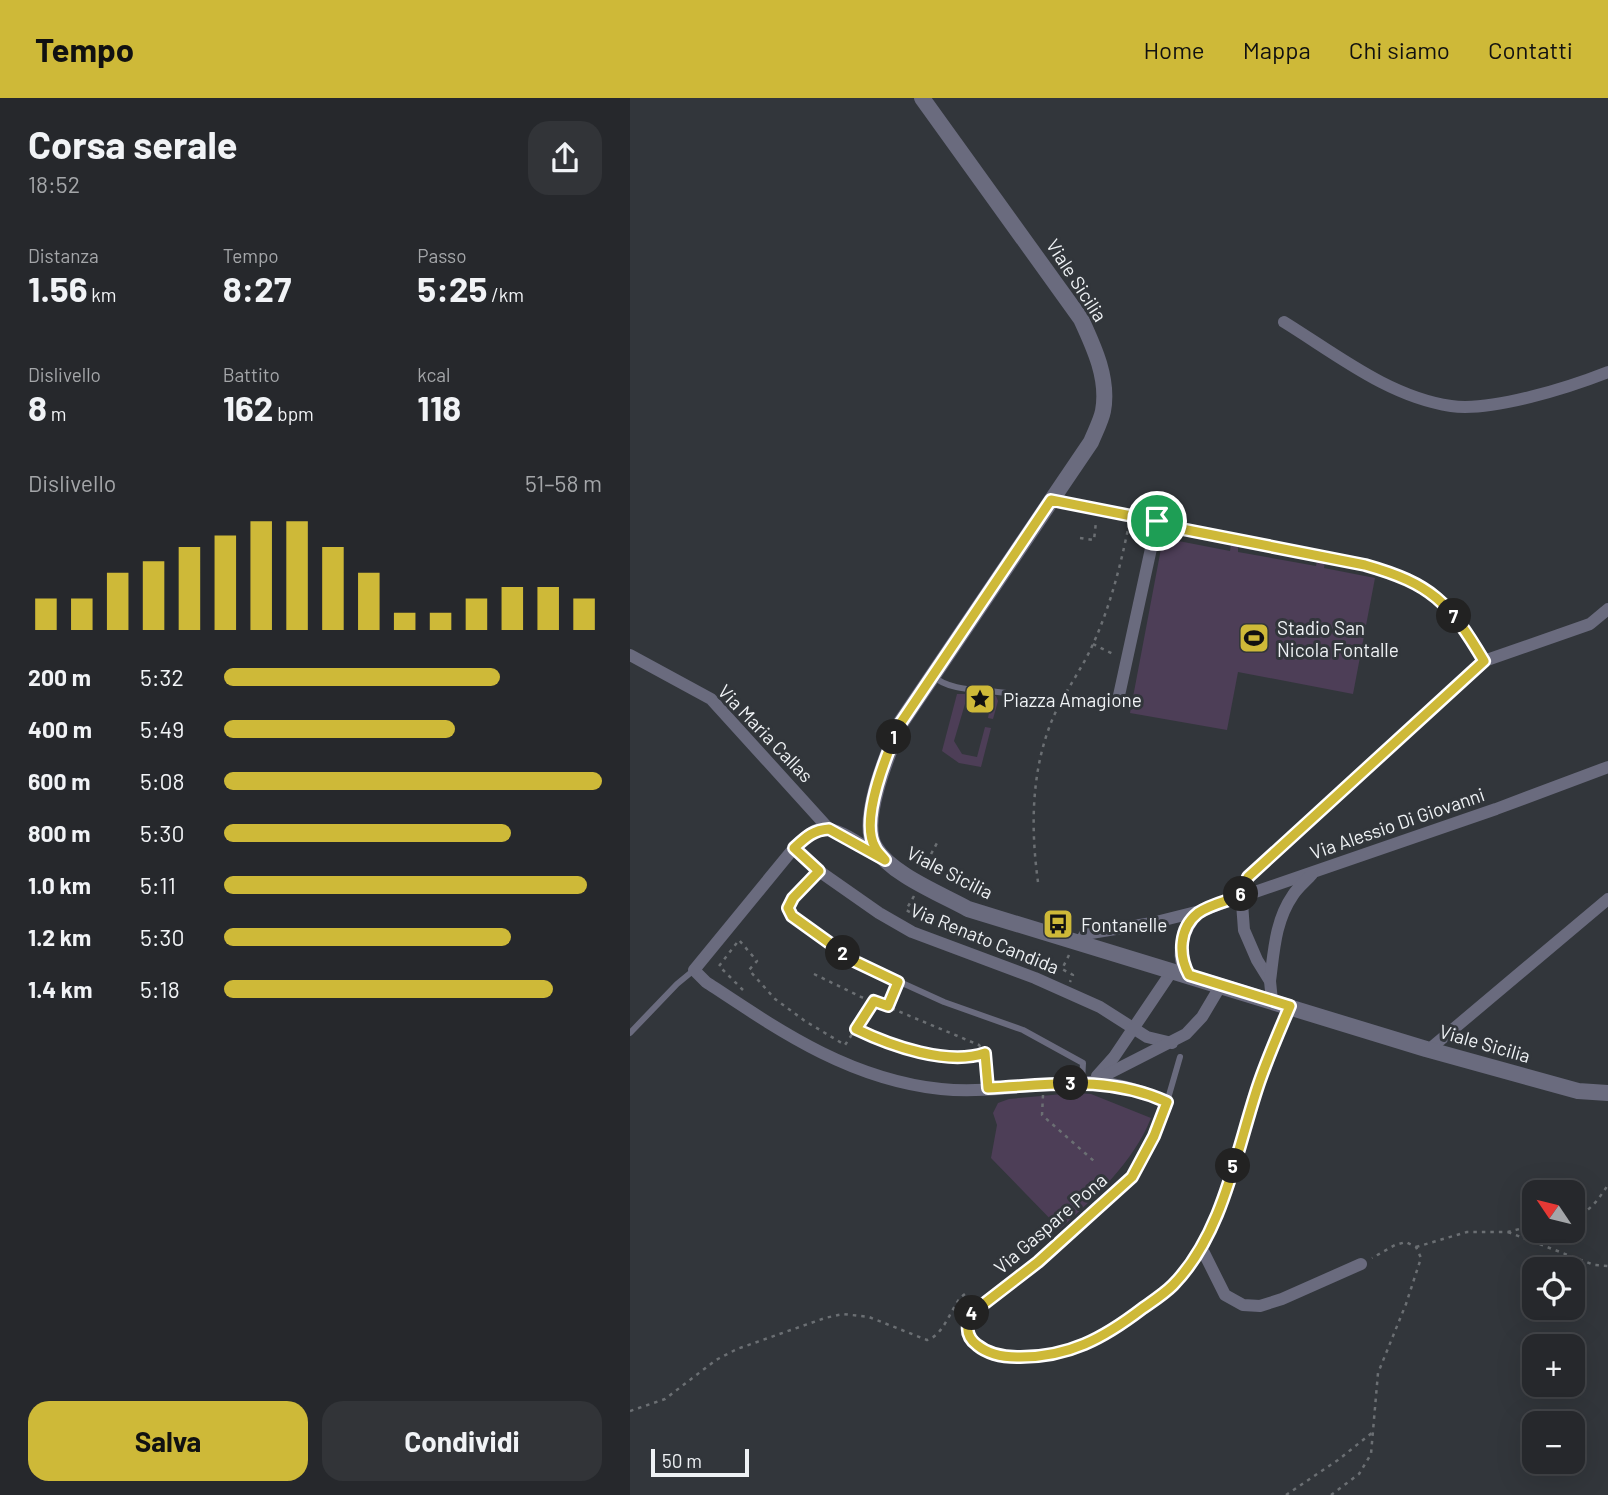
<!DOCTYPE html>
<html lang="it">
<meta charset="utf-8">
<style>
:root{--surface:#26282c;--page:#323438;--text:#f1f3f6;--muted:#a4a6a9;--line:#424448;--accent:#ceb938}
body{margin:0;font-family:Barlow,sans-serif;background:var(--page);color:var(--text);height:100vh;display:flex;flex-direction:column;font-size:26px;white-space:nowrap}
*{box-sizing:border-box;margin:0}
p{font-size:23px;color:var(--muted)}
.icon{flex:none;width:38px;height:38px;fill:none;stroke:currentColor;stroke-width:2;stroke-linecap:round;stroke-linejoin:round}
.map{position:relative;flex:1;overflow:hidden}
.side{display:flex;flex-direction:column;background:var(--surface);width:630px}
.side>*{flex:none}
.needle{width:46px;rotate:305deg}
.fabs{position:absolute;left:892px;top:1082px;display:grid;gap:14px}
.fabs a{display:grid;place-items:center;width:63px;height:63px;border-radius:14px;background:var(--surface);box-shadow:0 7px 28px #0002,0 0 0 2px var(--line);font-size:35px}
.scale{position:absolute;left:21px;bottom:18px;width:98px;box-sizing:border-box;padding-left:7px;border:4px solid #eff2f5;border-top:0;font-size:19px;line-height:24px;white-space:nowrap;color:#eff2f5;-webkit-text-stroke:5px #32363b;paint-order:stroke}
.pin{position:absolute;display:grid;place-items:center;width:60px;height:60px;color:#fff;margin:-30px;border:4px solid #fff;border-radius:50%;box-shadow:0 2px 7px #0007}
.km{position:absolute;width:35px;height:35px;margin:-18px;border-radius:50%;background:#222;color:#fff;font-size:19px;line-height:35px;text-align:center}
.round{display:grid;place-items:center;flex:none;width:74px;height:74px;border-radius:21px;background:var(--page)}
.overview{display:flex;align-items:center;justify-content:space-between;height:119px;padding:0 28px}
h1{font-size:38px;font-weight:700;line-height:52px}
.stats{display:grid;grid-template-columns:repeat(3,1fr);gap:10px;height:119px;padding:7px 28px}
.stats div{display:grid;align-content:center}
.stats b{font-size:35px;font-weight:700}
.stats small{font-size:19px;font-weight:400}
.stats p{font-size:19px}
.chart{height:196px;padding:14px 28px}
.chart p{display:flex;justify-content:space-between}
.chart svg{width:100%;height:126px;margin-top:7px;stroke:var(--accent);stroke-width:6}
.cta{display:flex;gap:14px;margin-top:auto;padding:14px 28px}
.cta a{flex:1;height:80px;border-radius:21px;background:var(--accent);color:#111;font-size:28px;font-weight:700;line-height:80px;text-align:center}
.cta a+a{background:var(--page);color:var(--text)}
ul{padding:0 28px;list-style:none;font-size:23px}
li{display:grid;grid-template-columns:112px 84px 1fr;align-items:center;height:52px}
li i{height:18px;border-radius:9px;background:var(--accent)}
header{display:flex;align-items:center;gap:42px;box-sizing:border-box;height:98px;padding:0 35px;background:var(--accent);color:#111}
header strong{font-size:33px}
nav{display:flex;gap:38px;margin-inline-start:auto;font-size:24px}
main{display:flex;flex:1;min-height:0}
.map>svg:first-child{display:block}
.green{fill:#4d3e57}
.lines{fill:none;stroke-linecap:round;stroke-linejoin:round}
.path{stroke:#6b6f73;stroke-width:2.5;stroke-dasharray:3.5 5;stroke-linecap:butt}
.service{stroke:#6a6b7e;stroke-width:6}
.minor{stroke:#6a6b7e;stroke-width:12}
.tertiary{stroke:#6a6b7e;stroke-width:16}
.route-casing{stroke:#fff;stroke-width:14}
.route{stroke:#ceb938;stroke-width:9}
.labels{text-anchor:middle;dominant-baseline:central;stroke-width:6;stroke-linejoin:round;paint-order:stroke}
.street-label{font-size:19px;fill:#eff2f5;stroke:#32363b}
.poi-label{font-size:19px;fill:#eff2f5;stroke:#32363b;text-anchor:start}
</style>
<header>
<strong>Tempo</strong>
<nav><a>Home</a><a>Mappa</a><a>Chi siamo</a><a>Contatti</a></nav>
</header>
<main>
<section class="side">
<div class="overview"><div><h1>Corsa serale</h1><p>18:52</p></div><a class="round"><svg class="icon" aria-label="share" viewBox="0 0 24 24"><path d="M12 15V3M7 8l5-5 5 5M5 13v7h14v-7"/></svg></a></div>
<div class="stats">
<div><p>Distanza</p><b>1.56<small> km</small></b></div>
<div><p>Tempo</p><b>8:27</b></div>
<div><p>Passo</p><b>5:25<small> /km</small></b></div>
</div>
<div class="stats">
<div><p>Dislivello</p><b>8<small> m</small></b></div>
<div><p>Battito</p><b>162<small> bpm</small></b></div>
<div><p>kcal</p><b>118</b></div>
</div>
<div class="chart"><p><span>Dislivello</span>51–58 m</p>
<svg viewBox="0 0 160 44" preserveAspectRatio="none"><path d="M5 44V33M15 44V33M25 44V24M35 44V20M45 44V15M55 44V11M65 44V6M75 44V6M85 44V15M95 44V24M105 44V38M115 44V38M125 44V33M135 44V29M145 44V29M155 44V33"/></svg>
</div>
<ul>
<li><b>200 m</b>5:32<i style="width:73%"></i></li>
<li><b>400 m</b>5:49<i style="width:61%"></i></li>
<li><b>600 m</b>5:08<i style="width:100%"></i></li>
<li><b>800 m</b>5:30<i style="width:76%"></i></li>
<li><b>1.0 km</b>5:11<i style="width:96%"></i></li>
<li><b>1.2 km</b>5:30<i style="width:76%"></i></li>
<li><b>1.4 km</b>5:18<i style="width:87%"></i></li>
</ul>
<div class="cta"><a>Salva</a><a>Condividi</a></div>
</section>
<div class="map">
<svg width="978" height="1397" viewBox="0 0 978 1397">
<rect width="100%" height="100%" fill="#32363b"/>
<g class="green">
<path d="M 533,440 L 600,453 L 601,446 L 608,447 L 608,454 L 686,468 L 687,462 L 695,463 L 694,470 L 745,480 L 723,596 L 608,574 L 597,632 L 500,615 Z"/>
<path d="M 327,596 L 361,596 L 366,598 L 368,603 L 363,621 L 358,620 L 360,610 L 356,606 L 335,606 L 324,643 L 332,656 L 347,659 L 355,629 L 361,630 L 351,669 L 329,665 L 312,653 Z"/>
<path d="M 444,995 L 461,996 L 521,1020 C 503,1065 465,1099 430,1131 L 361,1060 L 367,1027 L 363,1015 L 368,1005 L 379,1001 Z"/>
</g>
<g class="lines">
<g class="path">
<path d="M 450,440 L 464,442 L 466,424"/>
<path d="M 463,546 L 485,557"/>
<path d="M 293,771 L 307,745"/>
<path d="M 408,784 C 401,733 401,679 419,630 C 430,599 451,574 464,544 C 480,508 490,470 498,431"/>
<path d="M 284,798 L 276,812 L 289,819 L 288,822"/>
<path d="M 439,857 L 432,871 L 443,877 L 440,884"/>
<path d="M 184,876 L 231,899 L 244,903 L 349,947 L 355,955 L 357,980"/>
<path d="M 113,892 L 89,868 L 109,842 L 127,863 L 119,872 L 145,901 L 175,923 L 215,947 L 244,903"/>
<path d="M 258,908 L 265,893"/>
<path d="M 227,932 C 261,948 319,968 355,955"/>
<path d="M 413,997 L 412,1017 L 465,1064"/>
<path d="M 943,1119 C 960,1115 969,1100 978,1087"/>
<path d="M 878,1134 L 964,1167 L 978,1168"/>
<path d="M 786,1149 L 837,1134 L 878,1134 L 905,1127"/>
<path d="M 0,1313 L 35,1301 L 86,1262 L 107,1251 L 195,1220 L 213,1216 L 239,1219 L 297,1242 C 314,1237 320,1212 331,1199 L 335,1196 L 343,1201"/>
<path d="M 656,1397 L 708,1362 L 743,1334"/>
<path d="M 701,1397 L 729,1376 L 741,1356 L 748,1275 L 776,1206 L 791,1160 L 786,1149 L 776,1144 L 765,1147 L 742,1160"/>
</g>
<g class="service">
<path d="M 303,578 C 320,594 353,591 376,595"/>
<path d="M 189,773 L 163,800 L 158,810 L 162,818 L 226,864 L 314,904 L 393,932 L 453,965 L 452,984"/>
<path d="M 0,935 L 47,886 L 64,872"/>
<path d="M 537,1004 L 550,959"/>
</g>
<g class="minor">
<path d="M 654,224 C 706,256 759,299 821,308 C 862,314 940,289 978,274"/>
<path d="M 421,402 L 527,423 L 552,431 L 735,467 C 802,486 818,504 854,563"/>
<path d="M 0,557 L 81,601 L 199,731"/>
<path d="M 488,602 L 527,423"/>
<path d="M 164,750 L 189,773 L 249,815 L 282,834 L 405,880 L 470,909 L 517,939 L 542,945"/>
<path d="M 252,760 C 235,750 208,725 186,732 C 178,735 171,743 164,750 L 64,872 L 76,884 C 150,933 219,981 311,991 C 360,996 411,984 460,984 C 486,984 513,993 537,1004 L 524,1038 L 502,1079 L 408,1164 L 342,1215 C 336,1227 335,1238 347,1247 C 358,1256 373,1259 387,1259 C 438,1260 474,1240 513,1210 C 523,1203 534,1196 543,1187 C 593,1135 606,1054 628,987 C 637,961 649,934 660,908"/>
<path d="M 610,798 L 618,779 L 854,563 L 960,526 L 978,511"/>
<path d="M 612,805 L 614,832 L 627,862 L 640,883 L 642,903"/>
<path d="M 449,846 L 455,836 L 522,825 L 570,813 L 866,711 L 978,669"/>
<path d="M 564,880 C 539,866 554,829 569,814"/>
<path d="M 640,883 C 644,853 645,823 663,797 C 668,789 676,783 682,776"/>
<path d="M 796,951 L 802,949 L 978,801"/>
<path d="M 467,978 L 484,959 L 542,873"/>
<path d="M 462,984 L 556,936 L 572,919 L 591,887"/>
<path d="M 569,1152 L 574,1155 L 595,1197 L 613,1207 L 630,1208 L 652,1201 L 731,1166"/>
</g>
<path class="tertiary" d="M 292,0 L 451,221 C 464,249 479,281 473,313 C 471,323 465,334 461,344 L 270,626 C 259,653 229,722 245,749 C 260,776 311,796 338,811 L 796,951 L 948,993 L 978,995"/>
</g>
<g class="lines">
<g class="route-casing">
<path id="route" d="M 421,402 L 527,423 L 552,431 L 735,467 C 802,486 819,504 854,563 L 618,779 L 610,798 C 597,803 579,807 568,815 C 549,830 548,857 559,877 L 660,908 C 649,934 637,961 628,988 C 606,1054 593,1136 543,1187 C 534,1196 523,1203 513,1210 C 474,1240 438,1260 387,1259 C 373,1259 358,1256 347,1247 C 335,1238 336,1227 342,1215 L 408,1164 L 502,1079 L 524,1038 L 537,1004 C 477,977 421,987 358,990 L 355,955 C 318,968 261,948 226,931 L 244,903 L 258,908 L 268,884 L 226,864 L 162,818 L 158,810 L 163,800 L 189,773 L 164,750 C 176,739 183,732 199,731 L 255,762 C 252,758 247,754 245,749 C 229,722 258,653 270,626 Z"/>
</g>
<use href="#route" class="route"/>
</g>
<defs>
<g id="stadium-square" transform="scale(1.575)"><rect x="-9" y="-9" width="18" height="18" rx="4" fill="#ceb938" stroke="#32363b"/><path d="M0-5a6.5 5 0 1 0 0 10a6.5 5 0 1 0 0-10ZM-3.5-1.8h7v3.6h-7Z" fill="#111"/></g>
<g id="sight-square" transform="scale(1.575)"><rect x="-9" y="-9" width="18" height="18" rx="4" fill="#ceb938" stroke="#32363b"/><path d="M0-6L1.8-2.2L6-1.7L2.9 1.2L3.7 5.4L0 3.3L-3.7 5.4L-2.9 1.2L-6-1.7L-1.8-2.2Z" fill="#111"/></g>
<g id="bus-square" transform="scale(1.575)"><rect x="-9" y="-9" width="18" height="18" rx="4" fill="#ceb938" stroke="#32363b"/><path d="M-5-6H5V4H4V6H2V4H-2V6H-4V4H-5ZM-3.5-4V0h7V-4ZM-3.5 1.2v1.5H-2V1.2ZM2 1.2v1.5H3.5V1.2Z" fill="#111"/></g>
</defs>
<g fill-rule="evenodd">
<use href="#stadium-square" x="624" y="540"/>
<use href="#sight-square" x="350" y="601"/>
<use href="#bus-square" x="428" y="826"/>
</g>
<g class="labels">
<g class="street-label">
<text transform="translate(447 182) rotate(57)">Viale Sicilia</text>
<text transform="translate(136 635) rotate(46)">Via Maria Callas</text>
<text transform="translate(767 725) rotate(-19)">Via Alessio Di Giovanni</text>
<text transform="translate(320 774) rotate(27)">Viale Sicilia</text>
<text transform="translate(355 840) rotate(22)">Via Renato Candida</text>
<text transform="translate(855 945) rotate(16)">Viale Sicilia</text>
<text transform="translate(420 1125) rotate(-41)">Via Gaspare Pona</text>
</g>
<g class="poi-label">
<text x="647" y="529">Stadio San<tspan x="647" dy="22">Nicola Fontalle</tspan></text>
<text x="373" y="601">Piazza Amagione</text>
<text x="451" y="826">Fontanelle</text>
</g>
</g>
</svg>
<div class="fabs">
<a><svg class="needle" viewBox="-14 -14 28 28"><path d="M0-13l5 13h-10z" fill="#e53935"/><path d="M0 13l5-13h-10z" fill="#a4a6a9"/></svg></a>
<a><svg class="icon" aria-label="locate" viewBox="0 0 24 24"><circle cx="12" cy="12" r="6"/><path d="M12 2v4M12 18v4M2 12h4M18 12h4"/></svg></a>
<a>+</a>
<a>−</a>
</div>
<div class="scale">50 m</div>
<div class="pin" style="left:527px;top:423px;background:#1e9e55"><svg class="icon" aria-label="arrive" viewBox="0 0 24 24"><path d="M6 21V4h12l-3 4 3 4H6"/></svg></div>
<b class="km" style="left:264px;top:639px">1</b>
<b class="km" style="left:213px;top:855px">2</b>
<b class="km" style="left:441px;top:985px">3</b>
<b class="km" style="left:342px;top:1215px">4</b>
<b class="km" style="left:603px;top:1068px">5</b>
<b class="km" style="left:611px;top:796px">6</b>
<b class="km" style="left:824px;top:518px">7</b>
</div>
</main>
